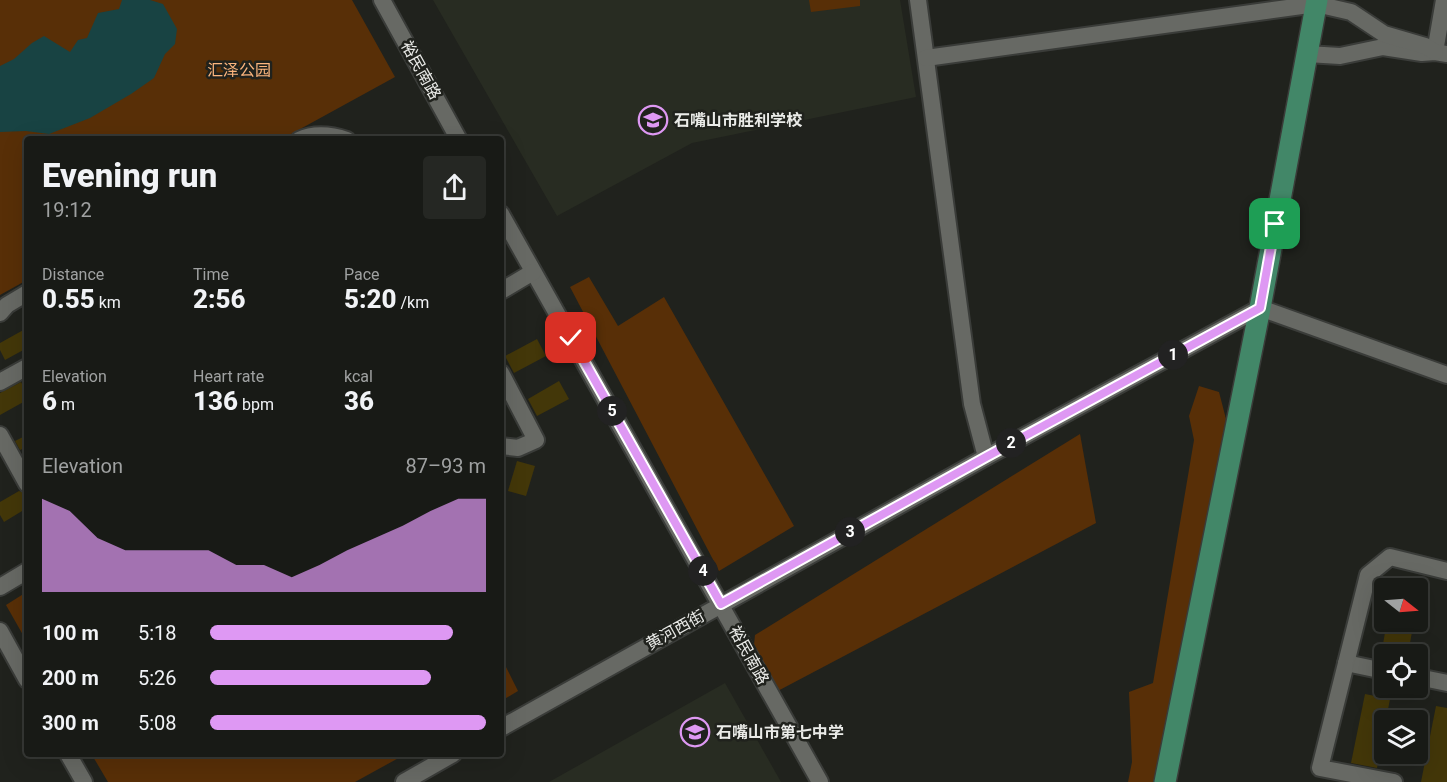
<!DOCTYPE html>
<meta charset="utf-8">
<style>
:root{--surface:#181a16;--page:#252723;--text:#f1f3f6;--muted:#9fa1a1;--line:#363835;--accent:#de98f3}
body{margin:0;font-family:Roboto,"Noto Sans SC",sans-serif;background:var(--page);color:var(--text);height:100vh;display:flex;flex-direction:column;font-size:22px;white-space:nowrap}
*{box-sizing:border-box;margin:0}
p{font-size:20px;color:var(--muted)}
.icon{flex:none;width:33px;height:33px;fill:none;stroke:currentColor;stroke-width:2;stroke-linecap:round;stroke-linejoin:round}
.map{position:relative;flex:1;overflow:hidden}
.side{position:absolute;left:24px;top:136px;width:480px;height:621px;display:flex;flex-direction:column;background:var(--surface);border-radius:6px;box-shadow:0 6px 24px #0002,0 0 0 2px var(--line)}
.side>*{flex:none}
.needle{width:39px;rotate:107deg}
.buttons{position:absolute;left:1374px;top:578px;display:grid;gap:12px}
.buttons a{display:grid;place-items:center;width:54px;height:54px;border-radius:6px;background:var(--surface);box-shadow:0 6px 24px #0002,0 0 0 2px var(--line);font-size:30px}
.pin{position:absolute;display:grid;place-items:center;width:51px;height:51px;color:#fff;margin:-26px;border-radius:12px;box-shadow:0 3px 9px #0006}
.km{position:absolute;width:30px;height:30px;margin:-15px;border-radius:50%;background:#222;color:#fff;font-size:16px;line-height:30px;text-align:center}
.round{display:grid;place-items:center;flex:none;width:63px;height:63px;border-radius:6px;background:var(--page)}
.head{display:flex;align-items:center;justify-content:space-between;height:102px;padding:0 18px}
h1{font-size:33px;font-weight:800;line-height:45px}
.figures{display:grid;grid-template-columns:repeat(3,1fr);gap:9px;height:102px;padding:6px 18px}
.figures div{display:grid;align-content:center}
.figures b{font-size:26px;font-weight:800}
.figures small{font-size:16px;font-weight:400}
.figures p{font-size:16px}
.chart{height:168px;padding:12px 18px}
.chart p{display:flex;justify-content:space-between}
.chart svg{width:100%;height:108px;margin-top:6px;fill:var(--accent);opacity:.7}
ul{padding:0 18px;list-style:none;font-size:20px}
li{display:grid;grid-template-columns:96px 72px 1fr;align-items:center;height:45px}
li i{height:15px;border-radius:8px;background:var(--accent)}
.map>svg:first-child{display:block}
.built{fill:#282c22}
.green{fill:#582f07}
.water{fill:#184343}
.building{fill:#433709}
.lines{fill:none;stroke-linecap:round;stroke-linejoin:round}
.minor-casing{stroke:#3a3c39;stroke-width:20}
.major-casing{stroke:#3a3c39;stroke-width:24}
.minor{stroke:#676964;stroke-width:16}
.major{stroke:#428768;stroke-width:21}
.route-casing{stroke:#fff;stroke-width:12}
.route{stroke:#de98f3;stroke-width:8}
.labels{text-anchor:middle;dominant-baseline:central;stroke-width:5;stroke-linejoin:round;paint-order:stroke}
.park-label{font-size:16px;fill:#fbb57d;stroke:#20221d}
.street-label{font-size:16px;fill:#eaebe8;stroke:#20221d}
.poi-label{font-size:16px;font-weight:bold;fill:#eaebe8;stroke:#20221d;text-anchor:start}
</style>
<div class="map">
<svg width="1447" height="782" viewBox="0 0 1447 782">
<rect width="100%" height="100%" fill="#20221d"/>
<g class="built">
<path d="M 433,0 L 900,0 L 916,97 L 692,143 L 557,216 Z"/>
<path d="M 725,683 L 781,782 L 549,782 Z"/>
</g>
<g class="green">
<path d="M 0,0 L 352,0 L 395,77 L 282,139 L 27,140 L 27,280 L 0,295 Z"/>
<path d="M 809,0 L 860,0 L 860,6 L 811,12 Z"/>
<path d="M 589,277 L 618,326 L 664,297 L 794,526 L 719,571 L 570,287 Z"/>
<path d="M 1199,386 L 1219,392 L 1226,419 L 1156,782 L 1128,782 L 1132,762 L 1129,692 L 1153,683 L 1194,440 L 1189,416 Z"/>
<path d="M 1080,434 L 1096,523 L 772,694 L 753,656 L 755,635 Z"/>
<path d="M 25,593 L 27,596 L 27,642 L 6,605 Z"/>
<path d="M 501,657 L 518,691 L 501,701 Z"/>
<path d="M 92,755 L 404,755 L 355,782 L 108,782 Z"/>
</g>
<path class="water" d="M 122,0 L 150,0 L 163,4 L 177,29 L 175,44 L 165,54 L 154,78 L 131,94 L 90,118 L 49,134 L 26,131 L 0,132 L 0,66 L 14,59 L 32,43 L 44,36 L 70,52 L 78,40 L 87,38 L 98,13 L 119,9 Z"/>
<g class="building">
<path d="M 27,328 L 27,348 L 5,360 L 0,350 L 0,343 Z"/>
<path d="M 537,339 L 546,356 L 514,373 L 505,356 Z"/>
<path d="M 559,381 L 569,399 L 537,416 L 528,399 Z"/>
<path d="M 21,382 L 27,393 L 27,400 L 0,415 L 0,393 Z"/>
<path d="M 27,435 L 27,447 L 20,450 L 15,441 Z"/>
<path d="M 517,461 L 535,466 L 526,496 L 508,491 Z"/>
<path d="M 19,491 L 27,494 L 27,508 L 4,522 L 0,515 L 0,502 Z"/>
<path d="M 1387,621 L 1414,621 L 1408,654 L 1382,650 Z"/>
<path d="M 1365,694 L 1390,699 L 1386,720 L 1384,720 L 1384,727 L 1377,768 L 1351,763 Z"/>
<path d="M 1436,706 L 1447,708 L 1447,782 L 1421,782 Z"/>
</g>
<g class="lines">
<g class="minor-casing">
<g id="minor">
<path d="M 382,0 L 459,140"/>
<path d="M 918,0 L 972,404 L 986,457"/>
<path d="M 1435,52 L 1444,0"/>
<path d="M 1307,54 L 1340,56 L 1383,47 L 1422,53 L 1435,52 L 1447,54"/>
<path d="M 926,58 L 1316,4 L 1351,12 L 1384,34 L 1425,46 L 1435,52"/>
<path d="M 299,140 C 314,133 332,135 347,140"/>
<path d="M 501,214 L 820,782"/>
<path d="M 501,291 L 533,272"/>
<path d="M 0,313 L 7,305 L 27,293"/>
<path d="M 501,373 L 536,440 L 518,448 L 501,446"/>
<path d="M 0,382 L 27,367"/>
<path d="M 0,435 L 27,484"/>
<path d="M 0,587 L 27,571"/>
<path d="M 0,631 L 27,680"/>
<path d="M 1346,663 L 1384,671"/>
<path d="M 1418,677 L 1447,683"/>
<path d="M 501,728 L 986,457 L 1260,308 L 1447,375"/>
<path d="M 68,754 L 84,782"/>
<path d="M 404,782 L 453,754"/>
<path d="M 1394,782 L 1320,768 L 1368,575 L 1390,557 L 1447,571"/>
</g>
</g>
<g class="major-casing">
<path id="major" d="M 1165,782 L 1260,308 L 1317,0"/>
</g>
<use href="#minor" class="minor"/>
<use href="#major" class="major"/>
</g>
<g class="lines">
<g class="route-casing">
<path id="route" d="M 571,338 L 721,604 L 986,457 L 1260,308 L 1275,224"/>
</g>
<use href="#route" class="route"/>
</g>
<defs>
<g id="school-ring" transform="scale(1.5)"><circle r="9.5" fill="#20221d" stroke="#de98f3" stroke-width="1.5"/><path d="M0-5L7-2L0 1L-7-2ZM-4 1L0 2.5L4 1V4Q0 6-4 4Z" fill="#de98f3"/></g>
</defs>
<g fill-rule="evenodd">
<use href="#school-ring" x="653" y="120"/>
<use href="#school-ring" x="695" y="732"/>
</g>
<g class="labels">
<g class="park-label">
<text x="239" y="70">汇泽公园</text>
</g>
<g class="street-label">
<text transform="translate(421 70) rotate(61)">裕民南路</text>
<text transform="translate(675 630) rotate(-29)">黄河西街</text>
<text transform="translate(749 655) rotate(61)">裕民南路</text>
</g>
<g class="poi-label">
<text x="674" y="120">石嘴山市胜利学校</text>
<text x="716" y="732">石嘴山市第七中学</text>
</g>
</g>
</svg>
<div class="buttons">
<a><svg class="needle" viewBox="-14 -14 28 28"><path d="M0-13l5 13h-10z" fill="#e53935"/><path d="M0 13l5-13h-10z" fill="#9fa1a1"/></svg></a>
<a><svg class="icon" aria-label="locate" viewBox="0 0 24 24"><circle cx="12" cy="12" r="6"/><path d="M12 2v4M12 18v4M2 12h4M18 12h4"/></svg></a>
<a><svg class="icon" aria-label="layers" viewBox="0 0 24 24"><path d="M12 4l9 5-9 5-9-5zM3 14l9 5 9-5"/></svg></a>
</div>
<div class="pin" style="left:1275px;top:224px;background:#1e9e55"><svg class="icon" aria-label="arrive" viewBox="0 0 24 24"><path d="M6 21V4h12l-3 4 3 4H6"/></svg></div>
<div class="pin" style="left:571px;top:338px;background:#d93025"><svg class="icon" aria-label="check" viewBox="0 0 24 24"><path d="M5 12l5 5 9-10"/></svg></div>
<b class="km" style="left:1173px;top:355px">1</b>
<b class="km" style="left:1011px;top:443px">2</b>
<b class="km" style="left:850px;top:532px">3</b>
<b class="km" style="left:703px;top:571px">4</b>
<b class="km" style="left:612px;top:411px">5</b>
<section class="side">
<div class="head"><div><h1>Evening run</h1><p>19:12</p></div><a class="round"><svg class="icon" aria-label="share" viewBox="0 0 24 24"><path d="M12 15V3M7 8l5-5 5 5M5 13v7h14v-7"/></svg></a></div>
<div class="figures">
<div><p>Distance</p><b>0.55<small> km</small></b></div>
<div><p>Time</p><b>2:56</b></div>
<div><p>Pace</p><b>5:20<small> /km</small></b></div>
</div>
<div class="figures">
<div><p>Elevation</p><b>6<small> m</small></b></div>
<div><p>Heart rate</p><b>136<small> bpm</small></b></div>
<div><p>kcal</p><b>36</b></div>
</div>
<div class="chart"><p><span>Elevation</span>87–93 m</p>
<svg viewBox="0 0 160 44" preserveAspectRatio="none"><path d="M0 44V6L10 11L20 22L30 27L40 27L50 27L60 27L70 33L80 33L90 38L100 33L110 27L120 22L130 17L140 11L150 6L160 6V44z"/></svg>
</div>
<ul>
<li><b>100 m</b>5:18<i style="width:88%"></i></li>
<li><b>200 m</b>5:26<i style="width:80%"></i></li>
<li><b>300 m</b>5:08<i style="width:100%"></i></li>
</ul>
</section>
</div>
